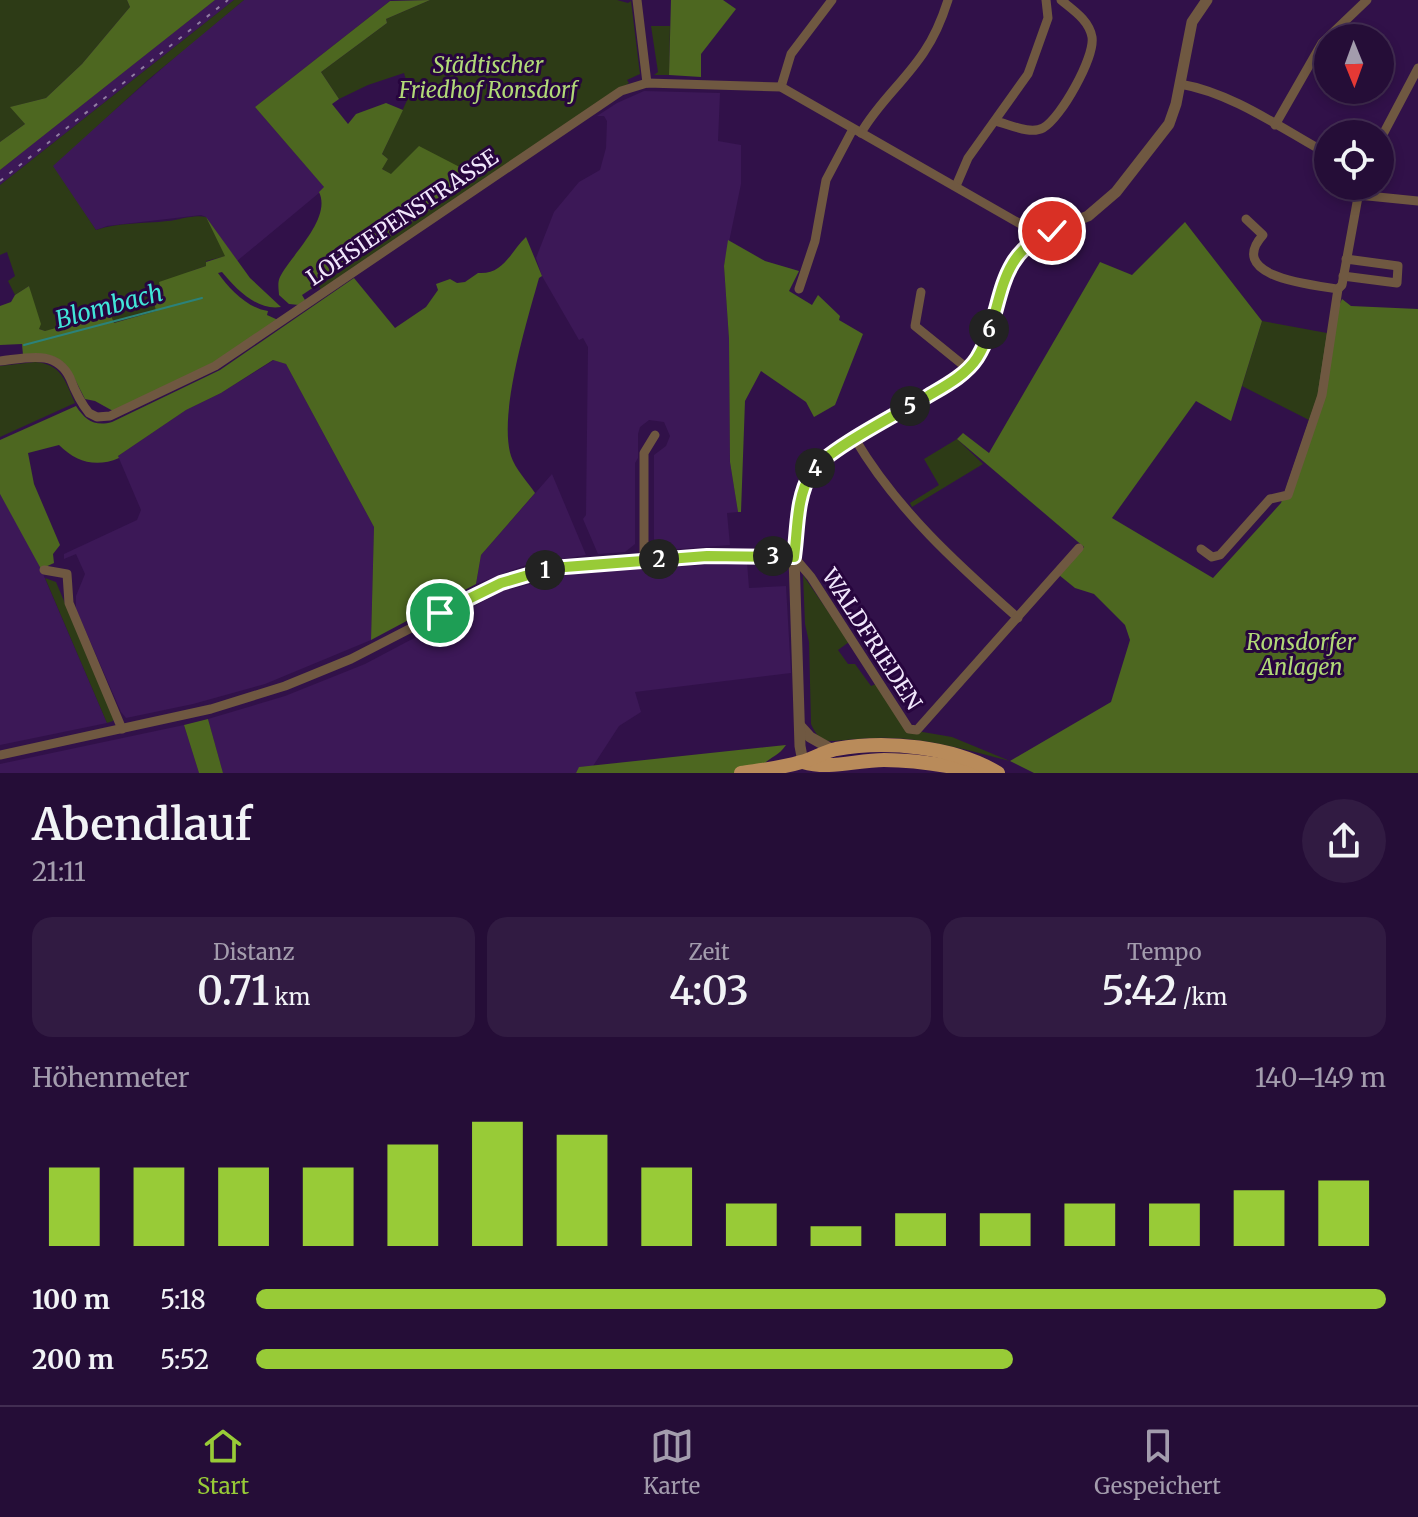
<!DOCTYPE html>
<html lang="de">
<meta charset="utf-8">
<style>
:root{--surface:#250d37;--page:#311b42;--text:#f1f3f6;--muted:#a39cad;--line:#422d52;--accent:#98cb37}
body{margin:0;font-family:Merriweather,serif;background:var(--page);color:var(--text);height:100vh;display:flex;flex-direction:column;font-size:30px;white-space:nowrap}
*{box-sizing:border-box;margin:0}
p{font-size:26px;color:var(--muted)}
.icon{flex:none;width:44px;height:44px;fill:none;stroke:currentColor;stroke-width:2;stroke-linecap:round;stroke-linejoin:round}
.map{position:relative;height:773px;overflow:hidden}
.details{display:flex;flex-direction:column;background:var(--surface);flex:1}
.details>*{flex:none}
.needle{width:52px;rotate:179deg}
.controls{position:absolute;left:1314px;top:24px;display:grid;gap:16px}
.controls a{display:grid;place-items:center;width:80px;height:80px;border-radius:50%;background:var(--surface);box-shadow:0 4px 12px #0003,0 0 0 2px var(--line);font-size:40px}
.pin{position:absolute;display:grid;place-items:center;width:68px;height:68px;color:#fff;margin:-34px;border:4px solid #fff;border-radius:50%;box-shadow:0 2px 8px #0007}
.km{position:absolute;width:40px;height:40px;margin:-20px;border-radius:50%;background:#222;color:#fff;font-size:22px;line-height:40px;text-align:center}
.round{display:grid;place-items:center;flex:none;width:84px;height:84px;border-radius:42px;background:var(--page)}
.head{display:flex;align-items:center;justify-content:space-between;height:136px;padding:0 32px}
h1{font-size:44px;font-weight:600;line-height:60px}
.figures{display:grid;grid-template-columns:repeat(3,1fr);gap:12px;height:136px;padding:8px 32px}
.figures div{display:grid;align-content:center;border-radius:20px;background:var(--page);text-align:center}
.figures b{font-size:40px;font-weight:600}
.figures small{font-size:22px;font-weight:400}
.figures p{font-size:22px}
.chart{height:224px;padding:16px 32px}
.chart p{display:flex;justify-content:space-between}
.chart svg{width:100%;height:144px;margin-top:8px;stroke:var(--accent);stroke-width:6}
ul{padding:0 32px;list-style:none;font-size:26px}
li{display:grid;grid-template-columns:128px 96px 1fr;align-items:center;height:60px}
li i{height:20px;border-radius:10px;background:var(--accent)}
.dock{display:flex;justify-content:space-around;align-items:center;height:112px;border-top:2px solid var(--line);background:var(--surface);font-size:22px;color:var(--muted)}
.dock a{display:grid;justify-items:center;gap:4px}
.dock .active{color:var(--accent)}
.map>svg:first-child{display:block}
.built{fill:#3c1857}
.green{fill:#2d3b16}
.forest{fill:#4d6720}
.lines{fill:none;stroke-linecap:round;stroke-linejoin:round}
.stream{stroke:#2b827a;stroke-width:2}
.minor{stroke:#6f5841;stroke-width:9}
.tertiary{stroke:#6f5841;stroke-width:11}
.primary{stroke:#b98b5a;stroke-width:14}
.rail{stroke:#917ca3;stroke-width:2;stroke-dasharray:4 8;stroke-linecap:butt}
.route-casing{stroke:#fff;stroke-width:16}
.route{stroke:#98cb37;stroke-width:10}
.labels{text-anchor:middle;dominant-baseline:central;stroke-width:6;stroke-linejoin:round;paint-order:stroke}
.park-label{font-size:22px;font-style:italic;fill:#b1d977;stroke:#27053e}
.street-label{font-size:22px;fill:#f0e6fb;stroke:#27053e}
.water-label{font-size:24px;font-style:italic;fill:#41e5d8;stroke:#27053e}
</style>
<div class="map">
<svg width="1418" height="773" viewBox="0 0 1418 773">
<rect width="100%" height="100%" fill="#311149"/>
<g class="built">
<path d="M 215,0 L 234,0 L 0,185 L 0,170 Z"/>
<path d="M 244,0 L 391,0 L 255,107 L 325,188 L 237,261 L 206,217 L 201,215 L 107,226 L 96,230 L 53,169 L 53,164 L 190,44 Z"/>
<path d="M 644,91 L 720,93 L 718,141 L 741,145 L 741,184 L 724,266 L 729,339 L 730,462 L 738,512 L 727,513 L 730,545 L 664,550 L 657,546 L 654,539 L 654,455 L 666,446 L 670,436 L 664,422 L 649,420 L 640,427 L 638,434 L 638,458 L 635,463 L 635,544 L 625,552 L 598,554 L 583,519 L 586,515 L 588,347 L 583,338 L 579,340 L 542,276 L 536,258 L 554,212 L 579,182 L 600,170 L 606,148 L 607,121 L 604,116 L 597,116 L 617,103 Z"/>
<path d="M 274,360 L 286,364 L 374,527 L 371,640 L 265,684 L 193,704 L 126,718 L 121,712 L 76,609 L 76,596 L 85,574 L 76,554 L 64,559 L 64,554 L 137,520 L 141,510 L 118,456 L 186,410 L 221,393 Z"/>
<path d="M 552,474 L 586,555 L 526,565 L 476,584 L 481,555 Z"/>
<path d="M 0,494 L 34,553 L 107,723 L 0,745 Z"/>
<path d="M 747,562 L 749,588 L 786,586 L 791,673 L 635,692 L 641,712 L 619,726 L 593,766 L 580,767 L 576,773 L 223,773 L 208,719 L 285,696 L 365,664 L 503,591 L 571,574 Z"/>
<path d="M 184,725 L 199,773 L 0,773 L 0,764 Z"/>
</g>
<g class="green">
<path d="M 0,0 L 127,0 L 130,7 L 82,64 L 46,98 L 11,107 L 25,124 L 0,142 Z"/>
<path d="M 234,0 L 244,0 L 149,79 L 53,166 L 96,230 C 118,222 144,224 167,221 C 180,220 193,214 206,217 L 226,256 L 206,261 L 207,266 C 181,272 167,286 156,311 L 113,323 L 45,331 L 39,329 L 29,286 L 15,295 L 8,281 L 15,276 L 7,252 L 0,255 L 0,185 Z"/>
<path d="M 430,0 L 617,0 L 628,3 L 631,1 L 640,74 L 627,80 L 629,83 L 321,290 L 319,286 L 478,177 L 391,175 L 381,168 L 388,159 L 382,154 L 410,94 L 404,73 L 368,85 L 339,99 L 321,72 L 387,23 L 386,19 Z"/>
<path d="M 651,26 L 670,26 L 669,75 L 654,75 L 658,72 Z"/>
<path d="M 1262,321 L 1327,333 L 1317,397 L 1309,420 L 1242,386 Z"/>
<path d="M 35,362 C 62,364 65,381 75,403 L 0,437 L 0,366 Z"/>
<path d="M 957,439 L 983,464 L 912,507 L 910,503 L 939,485 L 924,459 Z"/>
<path d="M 803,575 L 849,642 L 838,650 L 848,664 L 855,664 L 871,686 L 876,684 L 917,731 L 952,737 L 1010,761 C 970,751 931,739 889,738 C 870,737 852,740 834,741 C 821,742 816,735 811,724 L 809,642 L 805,624 Z"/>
<path d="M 45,578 L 56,582 L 113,717 L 113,721 L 107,723 Z"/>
</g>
<g class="forest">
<path d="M 127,0 L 215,0 L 0,170 L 0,142 L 25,124 L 10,107 L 46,98 L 82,64 L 130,7 Z"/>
<path d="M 430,0 L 386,19 L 387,23 L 321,72 L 339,99 L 332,104 L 348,124 L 356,114 L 386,103 L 403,110 L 382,154 L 388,159 L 382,169 L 391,174 L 419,146 L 479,177 L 302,295 L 305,300 L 299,305 L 289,304 L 279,295 C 279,291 277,283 280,277 C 291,255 332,219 319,192 L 324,187 L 255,107 L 390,1 Z"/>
<path d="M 671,0 L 723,0 L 736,9 L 701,54 L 701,77 L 669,75 Z"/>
<path d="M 206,217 L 250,278 L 281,307 C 257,311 236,289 222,272 L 218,273 C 229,289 249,309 268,311 L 267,315 L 278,320 L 212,365 L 113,411 L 95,401 L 85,399 C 68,366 65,350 23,355 L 22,344 L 0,345 L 0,306 L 11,302 L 15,295 L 29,286 L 41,324 L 39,329 L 45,331 L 110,313 L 114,323 L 156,311 L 153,298 L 162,295 L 159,282 L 206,266 L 206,262 L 225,256 Z"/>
<path d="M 1185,222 L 1262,321 L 1231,421 L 1196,401 L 1112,518 L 1213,578 L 1281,503 L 1317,397 L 1327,333 L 1342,299 L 1351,306 L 1418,309 L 1418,773 L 1034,773 L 1010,761 L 1111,702 L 1130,640 L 1125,625 L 1094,594 L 1075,588 L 1059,575 L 1084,547 L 957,439 L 963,433 L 989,453 L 1100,262 L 1132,275 Z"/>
<path d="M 526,237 L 542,276 L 539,278 C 527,321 498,414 511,456 C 515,469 528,482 535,493 L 481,555 L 476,584 L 371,640 L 374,527 L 286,364 L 273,360 L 221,393 L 186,410 L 118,456 L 119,458 C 96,468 76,462 59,445 L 28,453 L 34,484 L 60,545 L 53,554 L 54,563 L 41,569 L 0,494 L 0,440 L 76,406 C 85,420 95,427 112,422 L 220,370 L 354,278 L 395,328 L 426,307 L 438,290 L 436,284 L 450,279 L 457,283 L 465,282 L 478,273 C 504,275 510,252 526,237 Z"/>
<path d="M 728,240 L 765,261 L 799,271 L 789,291 L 812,305 L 818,295 L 840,316 L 839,320 L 863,334 L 835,405 L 814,417 L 806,402 L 761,371 L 745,401 L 741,512 L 738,512 L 730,462 L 729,339 L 724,266 Z"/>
<path d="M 208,719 L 223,773 L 199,773 L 184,725 Z"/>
<path d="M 786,745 C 777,759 766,756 758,773 L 576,773 L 579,767 Z"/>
</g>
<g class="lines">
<path class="stream" d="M 24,345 L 202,298"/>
<g class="minor">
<path d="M 637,0 L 647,83"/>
<path d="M 1180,84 C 1233,93 1282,129 1328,154"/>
<path d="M 781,87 L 791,54 L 832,0"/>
<path d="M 995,121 C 1009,124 1030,135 1043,128 C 1061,118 1095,57 1092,37 C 1089,20 1073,10 1061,0"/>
<path d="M 1275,125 L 1322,43 L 1367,0"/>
<path d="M 861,133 C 878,103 905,81 924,52 C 935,36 942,19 948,0"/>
<path d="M 1380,140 L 1418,68"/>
<path d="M 956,186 L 968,158 L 1028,74 L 1048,18 L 1046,0"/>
<path d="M 1358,195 L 1418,201"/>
<path d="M 1246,219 L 1263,235 C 1225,277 1313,285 1338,289"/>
<path d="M 1343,276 L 1397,283 L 1398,266 L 1346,259"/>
<path d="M 799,289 L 815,241 L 826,180 L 853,129"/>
<path d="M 921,292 L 915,326 L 968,369"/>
<path d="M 0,361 C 27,358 56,349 70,378 C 75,391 80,402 89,413 L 97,417 L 110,416 L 215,366 L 621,91 L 647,83 L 781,87 L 1024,226 L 1034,238"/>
<path d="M 855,439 C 897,510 957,564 1018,618"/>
<path d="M 1201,549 L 1212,557 L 1220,555 L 1270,499 L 1288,495 L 1322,395 L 1338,289 L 1342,285 L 1360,186"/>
<path d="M 644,560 L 644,453 L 655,435"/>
<path d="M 44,570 L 67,574 L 69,603 L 122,729"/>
<path d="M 0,755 L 211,709 L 285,686 L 351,659 L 483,591 L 537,572 L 594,563 L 707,556 L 794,557 L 811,577 L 909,729 L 917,730 L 1079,548"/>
</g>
<g class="tertiary">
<path d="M 800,726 L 810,737 L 833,750"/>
<path d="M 803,762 L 800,746 L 794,557 L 798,513 L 810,474 L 831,455 L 949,383 L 968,369 L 976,359 L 985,341 L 1009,269 L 1022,248 L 1034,238 L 1088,216 L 1116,192 L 1169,124 L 1176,104 L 1192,22 L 1207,0"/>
</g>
<g class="primary">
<path d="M 803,762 C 830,770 856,760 884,760 C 915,760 946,765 977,772"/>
<path d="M 741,773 C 761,770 782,768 801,762 C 813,759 823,752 836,749 C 886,740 953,746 998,773"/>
</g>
<path class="rail" d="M 0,181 L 228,0"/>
</g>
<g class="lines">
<g class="route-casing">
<path id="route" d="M 440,613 L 501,583 L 552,568 L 707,556 L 794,557 C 798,529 796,498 811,473 C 824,451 903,411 928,396 C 945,386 966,375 977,358 C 1006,311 991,256 1052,231"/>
</g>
<use href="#route" class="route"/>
</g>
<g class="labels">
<g class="park-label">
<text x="488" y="65">Städtischer<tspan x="488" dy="25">Friedhof Ronsdorf</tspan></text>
<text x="1301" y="642">Ronsdorfer<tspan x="1301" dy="25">Anlagen</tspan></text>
</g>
<g class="street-label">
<text transform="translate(402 217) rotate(-34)">LOHSIEPENSTRASSE</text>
<text transform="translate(872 639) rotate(57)">WALDFRIEDEN</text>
</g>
<g class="water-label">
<text transform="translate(109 306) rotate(-15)">Blombach</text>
</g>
</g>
</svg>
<div class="controls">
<a><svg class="needle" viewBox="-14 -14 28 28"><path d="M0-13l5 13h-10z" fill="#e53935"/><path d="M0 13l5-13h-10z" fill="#a39cad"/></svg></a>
<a><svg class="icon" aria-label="locate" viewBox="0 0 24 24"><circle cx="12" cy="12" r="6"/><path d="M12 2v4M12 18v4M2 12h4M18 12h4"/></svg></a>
</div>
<div class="pin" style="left:440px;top:613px;background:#1e9e55"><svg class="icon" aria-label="arrive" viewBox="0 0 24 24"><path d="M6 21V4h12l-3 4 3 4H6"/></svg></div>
<div class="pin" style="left:1052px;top:231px;background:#d93025"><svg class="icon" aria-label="check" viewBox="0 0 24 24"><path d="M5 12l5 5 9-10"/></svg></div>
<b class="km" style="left:545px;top:570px">1</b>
<b class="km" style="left:659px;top:559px">2</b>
<b class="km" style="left:773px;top:556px">3</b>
<b class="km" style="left:815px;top:468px">4</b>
<b class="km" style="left:910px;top:406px">5</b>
<b class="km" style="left:989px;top:329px">6</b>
</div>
<section class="details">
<div class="head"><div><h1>Abendlauf</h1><p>21:11</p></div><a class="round"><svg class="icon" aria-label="share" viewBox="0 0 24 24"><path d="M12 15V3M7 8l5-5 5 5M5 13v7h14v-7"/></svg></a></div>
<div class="figures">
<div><p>Distanz</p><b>0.71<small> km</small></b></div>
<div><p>Zeit</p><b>4:03</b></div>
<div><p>Tempo</p><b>5:42<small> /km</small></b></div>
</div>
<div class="chart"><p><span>Höhenmeter</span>140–149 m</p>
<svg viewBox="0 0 160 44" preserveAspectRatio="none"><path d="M5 44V20M15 44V20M25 44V20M35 44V20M45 44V13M55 44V6M65 44V10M75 44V20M85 44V31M95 44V38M105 44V34M115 44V34M125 44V31M135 44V31M145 44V27M155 44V24"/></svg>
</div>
<ul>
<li><b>100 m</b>5:18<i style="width:100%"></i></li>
<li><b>200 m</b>5:52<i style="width:67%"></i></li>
</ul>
</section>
<nav class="dock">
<a class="active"><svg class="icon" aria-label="home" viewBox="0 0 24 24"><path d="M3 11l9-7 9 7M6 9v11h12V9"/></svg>Start</a>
<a><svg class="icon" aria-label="map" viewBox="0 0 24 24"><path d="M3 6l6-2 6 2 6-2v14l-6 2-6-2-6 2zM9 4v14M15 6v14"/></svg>Karte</a>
<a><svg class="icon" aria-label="saved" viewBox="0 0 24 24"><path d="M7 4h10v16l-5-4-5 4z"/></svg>Gespeichert</a>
</nav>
